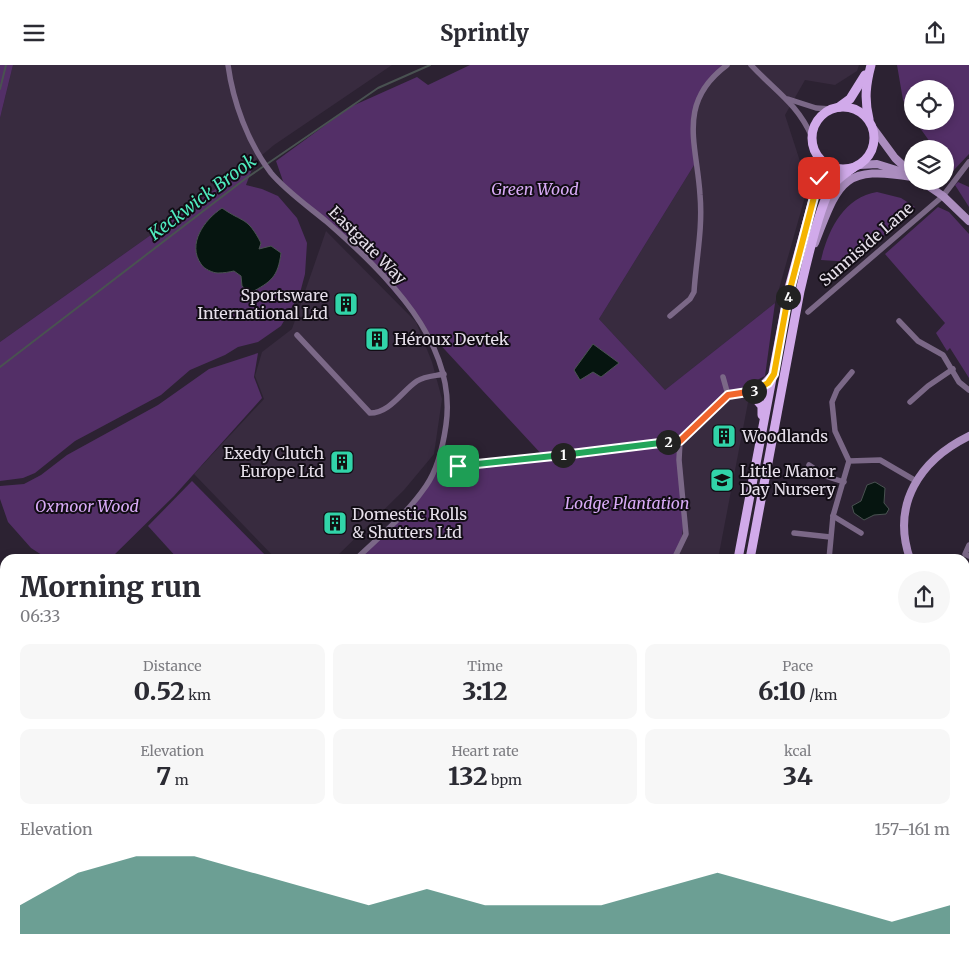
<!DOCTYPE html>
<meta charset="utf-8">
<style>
:root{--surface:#fff;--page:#f7f7f7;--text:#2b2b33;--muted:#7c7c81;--accent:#2e7768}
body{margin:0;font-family:Merriweather,serif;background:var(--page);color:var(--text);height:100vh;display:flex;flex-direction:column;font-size:19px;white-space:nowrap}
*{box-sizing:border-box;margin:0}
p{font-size:16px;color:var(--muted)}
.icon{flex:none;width:28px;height:28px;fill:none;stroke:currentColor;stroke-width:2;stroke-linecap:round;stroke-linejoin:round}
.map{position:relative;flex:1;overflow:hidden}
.panel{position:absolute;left:0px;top:489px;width:970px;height:406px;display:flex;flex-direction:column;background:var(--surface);border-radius:15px 15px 0 0;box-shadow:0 2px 8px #0003}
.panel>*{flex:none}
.controls{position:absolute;left:904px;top:15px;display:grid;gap:10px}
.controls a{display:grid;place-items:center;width:50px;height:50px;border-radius:50%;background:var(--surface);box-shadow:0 2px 8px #0003;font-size:25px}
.pin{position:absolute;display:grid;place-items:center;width:42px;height:42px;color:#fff;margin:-21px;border-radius:10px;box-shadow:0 2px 8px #0006}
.km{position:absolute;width:25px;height:25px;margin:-12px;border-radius:50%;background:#222;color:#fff;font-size:14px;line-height:25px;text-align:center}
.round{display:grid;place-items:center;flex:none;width:52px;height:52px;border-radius:26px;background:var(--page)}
.summary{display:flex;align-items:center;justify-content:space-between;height:85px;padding:0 20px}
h1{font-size:28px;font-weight:800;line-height:38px}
.metrics{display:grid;grid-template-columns:repeat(3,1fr);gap:8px;height:85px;padding:5px 20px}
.metrics div{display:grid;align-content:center;border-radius:10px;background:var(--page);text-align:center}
.metrics b{font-size:25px;font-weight:800}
.metrics small{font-size:14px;font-weight:400}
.metrics p{font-size:14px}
.chart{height:140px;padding:10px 20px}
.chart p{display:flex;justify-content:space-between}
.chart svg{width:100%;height:90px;margin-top:5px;fill:var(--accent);opacity:.7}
header{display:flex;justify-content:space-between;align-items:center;height:65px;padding:0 20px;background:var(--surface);font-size:22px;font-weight:800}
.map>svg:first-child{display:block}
.built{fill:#382b3f}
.green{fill:#532f67}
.water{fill:#061510;stroke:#495251}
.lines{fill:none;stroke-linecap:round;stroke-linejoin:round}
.stream{stroke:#495251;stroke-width:2}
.street{stroke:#7b6887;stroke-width:5.5}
.secondary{stroke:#ab8dbf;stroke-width:8}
.primary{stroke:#d1aaea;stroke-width:9}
.split-1-casing{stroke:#fff;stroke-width:10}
.split-2-casing{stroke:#fff;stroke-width:10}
.split-3-casing{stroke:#fff;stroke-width:10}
.split-4-casing{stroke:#fff;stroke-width:10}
.split-5-casing{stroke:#fff;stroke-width:10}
.split-1{stroke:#22a559;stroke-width:6}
.split-2{stroke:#22a559;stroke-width:6}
.split-3{stroke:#f0652b;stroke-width:6}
.split-4{stroke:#f5b400;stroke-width:6}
.split-5{stroke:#f5b400;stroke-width:6}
.labels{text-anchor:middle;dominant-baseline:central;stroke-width:4;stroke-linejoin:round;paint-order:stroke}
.park-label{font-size:16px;font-style:italic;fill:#d8aaf6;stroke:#120d15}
.street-label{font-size:16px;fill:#e6dfea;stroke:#120d15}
.poi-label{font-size:16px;fill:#e6dfea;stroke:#120d15;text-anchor:start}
.water-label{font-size:18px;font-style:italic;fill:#50ecbf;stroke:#120d15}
</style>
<header><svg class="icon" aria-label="menu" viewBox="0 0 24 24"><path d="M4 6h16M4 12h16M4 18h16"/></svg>Sprintly<svg class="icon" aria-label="share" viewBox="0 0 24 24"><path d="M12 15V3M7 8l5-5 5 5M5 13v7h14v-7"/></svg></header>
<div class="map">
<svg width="969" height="894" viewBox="0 0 969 894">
<rect width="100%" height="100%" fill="#2c2232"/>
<g class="built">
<path d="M 13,0 L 392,0 L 274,80 L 255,96 L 0,277 L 0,53 Z"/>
<path d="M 727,0 L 859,0 L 857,6 L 835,20 L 805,15 L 785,50 L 808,121 L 775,238 L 665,325 L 599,254 L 696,97 L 692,66 L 699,31 Z"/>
<path d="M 326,166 L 416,257 L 432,297 L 442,334 L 434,389 L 404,425 L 334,494 L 276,494 L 194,409 L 264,334 L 255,311 L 262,287 L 292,264 Z"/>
<path d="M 750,327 L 718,494 L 674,494 L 680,376 L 728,330 Z"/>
<path d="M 0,548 L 5,550 L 5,745 L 1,749 Z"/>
<path d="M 489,890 L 606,890 L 599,894 L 487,894 Z"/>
</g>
<g class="green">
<path d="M 0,0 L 13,0 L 0,53 Z"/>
<path d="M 470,0 L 727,0 L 699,31 L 692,66 L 696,97 L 599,254 L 665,325 L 775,238 L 765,311 L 728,330 L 680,376 C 682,410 691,464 674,494 L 356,494 C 389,462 419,438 438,395 L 453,400 L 545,393 L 422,260 L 364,192 L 284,119 L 276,96 L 350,42 L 417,12 L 428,20 Z"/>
<path d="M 897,0 L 969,0 L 969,89 L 953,106 L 945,97 L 945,84 L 935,84 L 915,56 L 945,56 L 945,24 L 912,24 L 912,51 L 903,35 Z"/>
<path d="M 255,96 L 246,120 L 262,124 L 278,131 L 297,153 L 307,178 L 305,209 L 300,228 L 281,261 L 258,277 L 238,282 L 225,290 L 190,305 L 161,330 L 75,376 L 35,408 L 23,413 L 0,416 L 0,277 Z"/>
<path d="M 958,117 L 969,122 L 969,142 L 955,120 Z"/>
<path d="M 877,127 L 901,133 L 915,142 L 876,178 L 861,179 L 858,190 L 852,197 L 821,195 C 828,165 844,132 877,127 Z"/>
<path d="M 938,142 L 949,147 L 969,169 L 969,313 L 950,283 L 947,286 L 936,268 L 945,258 L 885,189 Z"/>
<path d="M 258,288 L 254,312 L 262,333 L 174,431 L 110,494 L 48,494 L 31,483 L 8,457 L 0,434 L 0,421 L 24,419 L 41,410 L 67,390 L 158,340 L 209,304 Z"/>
<path d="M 192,416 L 269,494 L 178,494 L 148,461 Z"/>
<path d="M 0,833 L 5,835 L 5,876 L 0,880 Z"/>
<path d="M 456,890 L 479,890 L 479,894 L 443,894 Z"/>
<path d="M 707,890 L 751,890 L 750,894 L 707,894 Z"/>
</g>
<g class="water">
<path d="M 222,143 C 243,158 247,151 261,178 L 259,184 L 271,181 L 281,188 C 278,212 271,217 250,228 L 242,221 L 241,211 L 234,206 C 229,207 224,208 218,208 C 213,208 204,204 201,199 C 187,179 204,155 222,143 Z"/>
<path d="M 593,279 L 619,298 L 601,312 L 593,307 L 580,315 L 574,305 Z"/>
<path d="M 875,417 L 885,423 L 884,438 L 889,444 L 886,449 L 874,450 L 864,455 L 854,448 L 852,441 L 861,436 L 867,420 Z"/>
<path d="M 965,756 L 969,756 L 969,859 L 965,864 Z"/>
</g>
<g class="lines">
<g class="stream">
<path d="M 0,24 L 6,0"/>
<path d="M 0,302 L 245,114 L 378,23 L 430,0"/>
</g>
<g class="street">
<path d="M 228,0 C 233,37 248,78 271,108 C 286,126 309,142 327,157 C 385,208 458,277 446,360 C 443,381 438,404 426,421 C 407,449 380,471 356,494"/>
<path d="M 751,0 C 775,26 797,38 812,72"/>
<path d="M 788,34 L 816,43 L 831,44"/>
<path d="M 808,247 L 943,131 L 969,97"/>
<path d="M 670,251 L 690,234 L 694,227 C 696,195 703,163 700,130 C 697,79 676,38 727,0"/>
<path d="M 899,256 L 918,276 L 943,290 L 959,317 L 969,325"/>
<path d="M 297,270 L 370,348 C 390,348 402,326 417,316 C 425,311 435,311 444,309"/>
<path d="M 723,312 L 728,330"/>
<path d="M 910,337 L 928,321 L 953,304"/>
<path d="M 849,396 L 835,366 L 832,337 L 837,325 L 852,307"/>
<path d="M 809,400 L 825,411 L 844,417"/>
<path d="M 459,401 L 680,376 L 728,330 L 736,327 L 750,327"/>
<path d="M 833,451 L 861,468"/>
<path d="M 794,468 L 830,472"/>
<path d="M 969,480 L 965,489 L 969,491"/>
<path d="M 674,494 L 686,469 L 679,395 L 680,376"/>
<path d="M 829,494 L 833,451 L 849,396 L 880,395 L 916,416"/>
<path d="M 0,541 L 5,544"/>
<path d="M 0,611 L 5,604"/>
<path d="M 965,685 L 969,685"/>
<path d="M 966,711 L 969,703"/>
<path d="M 0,734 L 5,729"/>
<path d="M 0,784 L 5,776"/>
<path d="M 866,890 L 870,894"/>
<path d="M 352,894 L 354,890"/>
</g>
<g class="secondary">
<path d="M 873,63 L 895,93 L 912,109"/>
<path d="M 860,100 L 877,99 L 906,108"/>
<path d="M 921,116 L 943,131 L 969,156"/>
<path d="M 815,178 C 839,117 842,100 912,112"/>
<path d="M 910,494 C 891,439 920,395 969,371"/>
<path d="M 965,551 L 969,553"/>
<path d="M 114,890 L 125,894"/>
<path d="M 0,892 L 20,890"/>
</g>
<g class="primary">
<circle cx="843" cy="73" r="31"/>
<path d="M 839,42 L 850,34 L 865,10"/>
<path d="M 869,54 C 864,34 866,19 871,0"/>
<path d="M 750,327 L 762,341 L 762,350"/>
<path d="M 750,327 L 761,323 L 773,310"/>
<path d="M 738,494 L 789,223 L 819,113 L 818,93"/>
<path d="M 750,494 L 800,226 C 806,201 819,140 832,121 C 838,113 846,108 853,103"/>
<path d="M 700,890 L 701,894"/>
<path d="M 636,894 L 639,890"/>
<path d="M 662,894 L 663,890"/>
<path d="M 674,894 L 675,890"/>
</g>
</g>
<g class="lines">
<g class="split-1-casing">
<path id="split-1" d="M 458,401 L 563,390"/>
</g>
<g class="split-2-casing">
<path id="split-2" d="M 563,390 L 668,377"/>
</g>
<g class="split-3-casing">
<path id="split-3" d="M 668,377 L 680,376 L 728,330 L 754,326"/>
</g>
<g class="split-4-casing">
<path id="split-4" d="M 754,326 L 768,318 L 774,309 L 788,232"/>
</g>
<g class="split-5-casing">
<path id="split-5" d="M 788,232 L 819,113"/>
</g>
<use href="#split-1" class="split-1"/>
<use href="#split-2" class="split-2"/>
<use href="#split-3" class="split-3"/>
<use href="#split-4" class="split-4"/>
<use href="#split-5" class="split-5"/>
</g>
<defs>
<g id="building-square" transform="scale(1.25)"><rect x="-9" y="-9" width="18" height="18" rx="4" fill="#31d4a9" stroke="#120d15"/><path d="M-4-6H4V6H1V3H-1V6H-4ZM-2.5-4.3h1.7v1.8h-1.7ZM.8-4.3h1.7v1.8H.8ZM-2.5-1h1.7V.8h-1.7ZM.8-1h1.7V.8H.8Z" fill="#111"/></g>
<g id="school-square" transform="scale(1.25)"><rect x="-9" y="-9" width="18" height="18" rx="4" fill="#31d4a9" stroke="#120d15"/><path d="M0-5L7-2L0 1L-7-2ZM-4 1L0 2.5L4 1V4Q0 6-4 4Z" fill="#111"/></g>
</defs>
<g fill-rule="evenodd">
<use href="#building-square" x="346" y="239"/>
<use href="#building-square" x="377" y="274"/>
<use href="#building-square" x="724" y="371"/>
<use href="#building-square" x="342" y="397"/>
<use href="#school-square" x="722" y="415"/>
<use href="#building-square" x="335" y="458"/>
</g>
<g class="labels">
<g class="park-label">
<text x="535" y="124">Green Wood</text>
<text x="627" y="438">Lodge Plantation</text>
<text x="87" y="441">Oxmoor Wood</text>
</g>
<g class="street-label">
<text transform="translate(866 179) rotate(-41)">Sunniside Lane</text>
<text transform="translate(368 180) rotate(45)">Eastgate Way</text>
</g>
<g class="poi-label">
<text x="328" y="230" text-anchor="end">Sportsware<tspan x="328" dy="18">International Ltd</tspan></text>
<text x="394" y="274">Héroux Devtek</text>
<text x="742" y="371">Woodlands</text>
<text x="324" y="388" text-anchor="end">Exedy Clutch<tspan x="324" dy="18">Europe Ltd</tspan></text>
<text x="740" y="406">Little Manor<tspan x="740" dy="18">Day Nursery</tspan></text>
<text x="352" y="449">Domestic Rolls<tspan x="352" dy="18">&amp; Shutters Ltd</tspan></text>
</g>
<g class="water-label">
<text transform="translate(202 132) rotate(-37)">Keckwick Brook</text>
</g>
</g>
</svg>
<div class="controls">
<a><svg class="icon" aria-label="locate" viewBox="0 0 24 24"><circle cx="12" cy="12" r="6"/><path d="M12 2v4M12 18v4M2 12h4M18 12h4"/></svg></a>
<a><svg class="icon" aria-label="layers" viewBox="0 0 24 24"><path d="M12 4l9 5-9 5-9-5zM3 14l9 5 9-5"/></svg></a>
</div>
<div class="pin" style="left:458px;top:401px;background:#1e9e55"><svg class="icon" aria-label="arrive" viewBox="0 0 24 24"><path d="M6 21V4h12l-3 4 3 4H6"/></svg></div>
<div class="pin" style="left:819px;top:113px;background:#d93025"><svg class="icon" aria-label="check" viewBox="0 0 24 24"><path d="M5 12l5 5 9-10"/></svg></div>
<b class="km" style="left:563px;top:390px">1</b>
<b class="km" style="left:668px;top:377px">2</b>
<b class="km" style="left:754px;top:326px">3</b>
<b class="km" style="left:788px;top:232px">4</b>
<section class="panel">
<div class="summary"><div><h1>Morning run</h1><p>06:33</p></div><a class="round"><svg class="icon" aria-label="share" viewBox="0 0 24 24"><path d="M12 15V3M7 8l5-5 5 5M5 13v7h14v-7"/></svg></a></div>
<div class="metrics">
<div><p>Distance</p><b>0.52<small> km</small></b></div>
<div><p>Time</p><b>3:12</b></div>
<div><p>Pace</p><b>6:10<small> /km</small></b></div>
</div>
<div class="metrics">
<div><p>Elevation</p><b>7<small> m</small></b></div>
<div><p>Heart rate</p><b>132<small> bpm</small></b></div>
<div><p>kcal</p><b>34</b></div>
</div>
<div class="chart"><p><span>Elevation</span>157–161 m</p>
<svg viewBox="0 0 160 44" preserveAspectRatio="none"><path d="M0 44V30L10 14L20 6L30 6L40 14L50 22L60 30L70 22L80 30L90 30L100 30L110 22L120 14L130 22L140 30L150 38L160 30V44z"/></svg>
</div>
</section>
</div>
